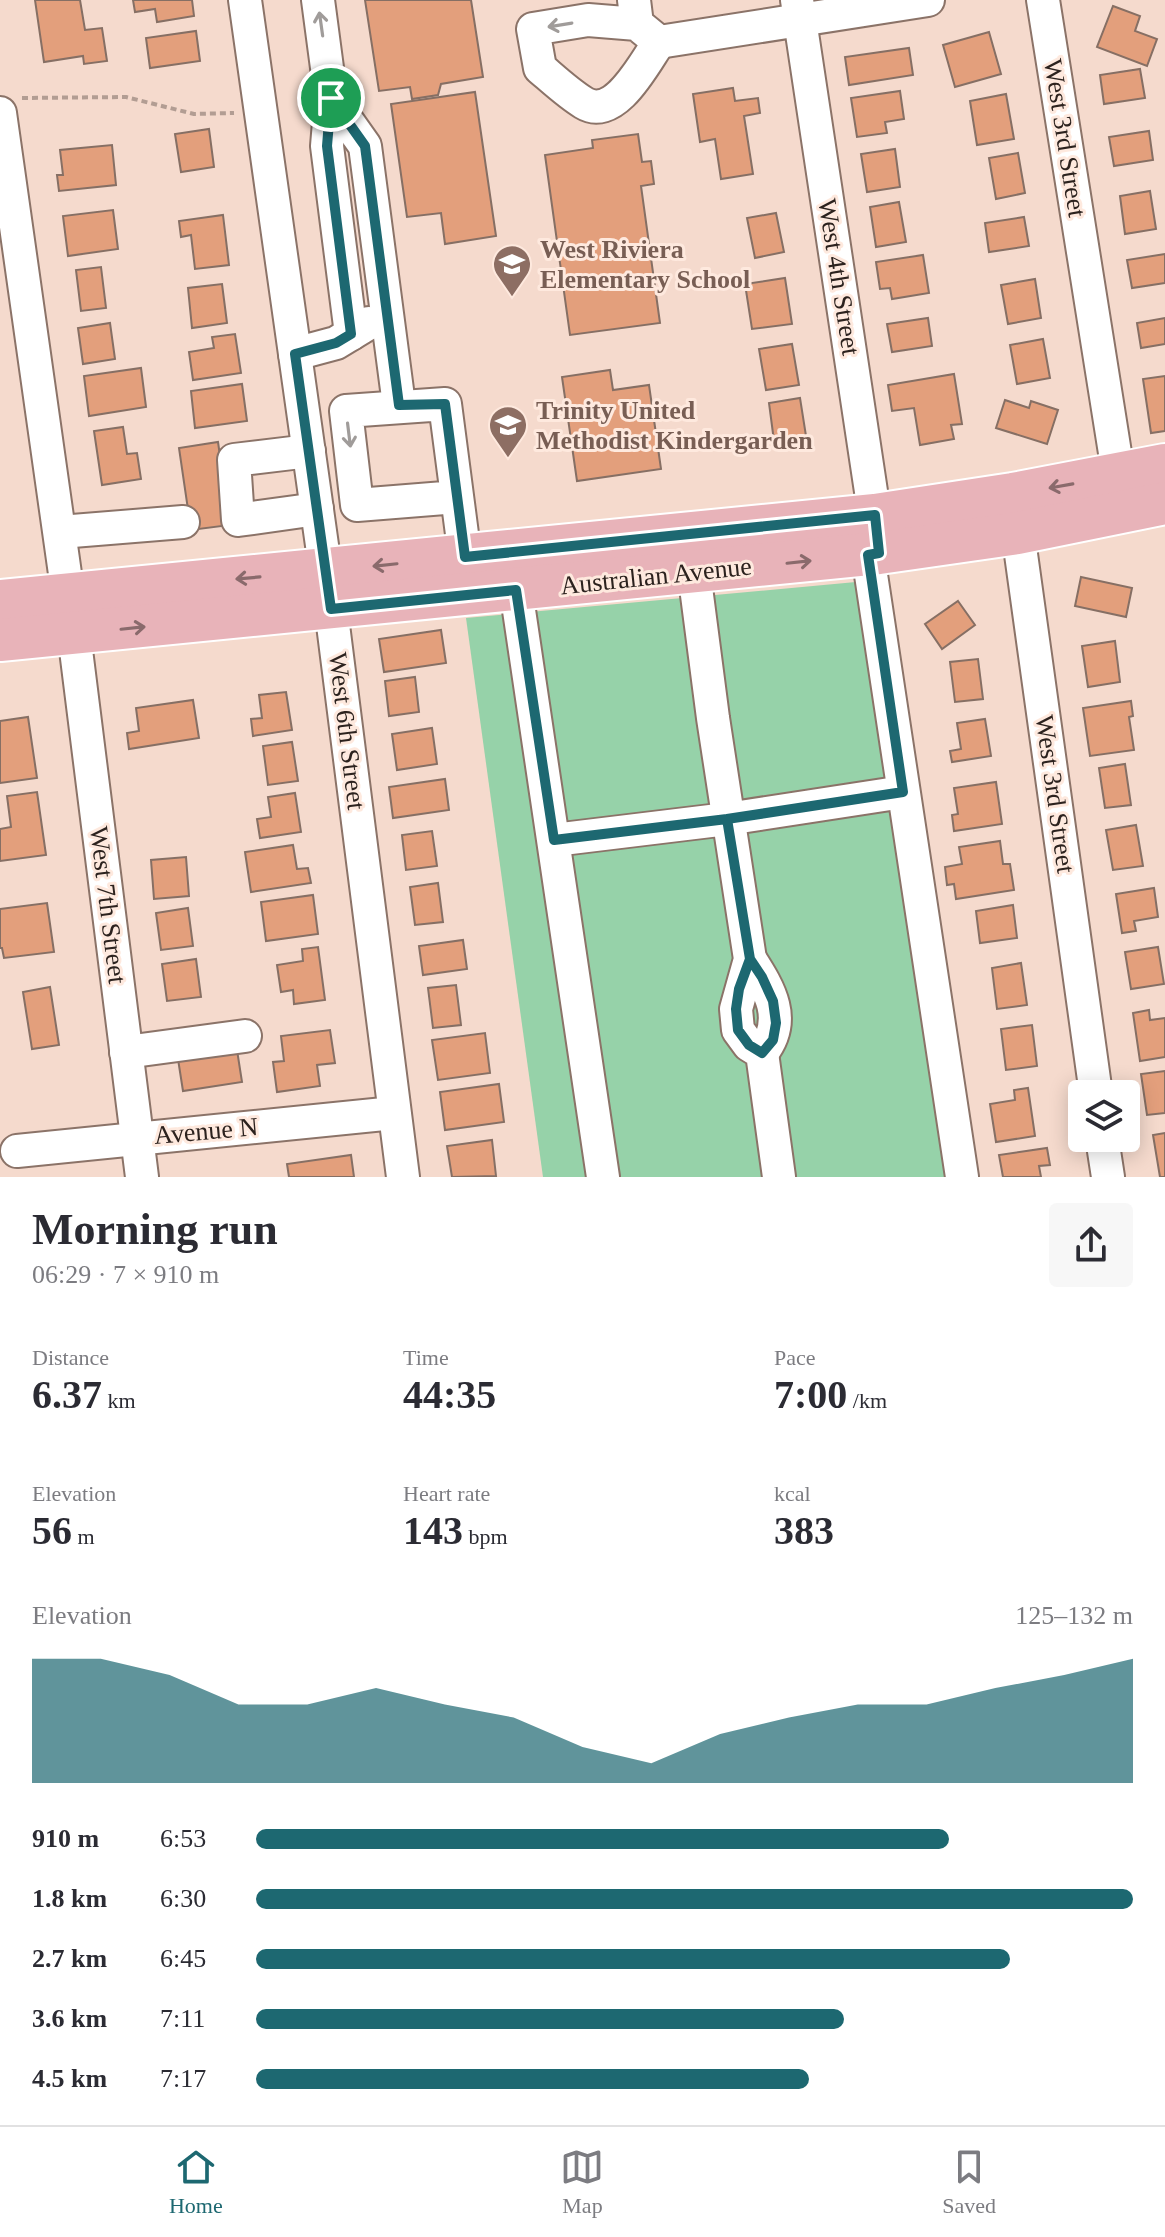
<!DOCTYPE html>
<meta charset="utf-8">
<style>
:root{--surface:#fff;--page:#f7f7f7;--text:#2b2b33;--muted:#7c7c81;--line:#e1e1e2;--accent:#1d6871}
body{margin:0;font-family:"Times New Roman",serif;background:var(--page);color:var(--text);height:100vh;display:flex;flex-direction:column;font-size:30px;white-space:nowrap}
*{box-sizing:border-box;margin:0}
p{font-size:26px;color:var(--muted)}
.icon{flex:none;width:44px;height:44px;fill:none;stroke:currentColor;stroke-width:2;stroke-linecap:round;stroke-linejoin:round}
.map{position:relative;height:1177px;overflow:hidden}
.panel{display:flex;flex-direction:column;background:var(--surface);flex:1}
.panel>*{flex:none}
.controls{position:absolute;left:1068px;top:1080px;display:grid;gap:16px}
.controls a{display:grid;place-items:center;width:72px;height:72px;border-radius:8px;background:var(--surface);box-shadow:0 4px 20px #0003;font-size:40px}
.pin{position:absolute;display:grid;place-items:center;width:68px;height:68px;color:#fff;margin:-34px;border:4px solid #fff;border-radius:50%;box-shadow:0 2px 8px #0007}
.round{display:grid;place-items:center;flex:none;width:84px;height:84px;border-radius:8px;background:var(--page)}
.summary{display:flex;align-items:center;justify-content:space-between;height:136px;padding:0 32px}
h1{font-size:44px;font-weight:600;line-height:60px}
.metrics{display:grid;grid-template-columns:repeat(3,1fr);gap:12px;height:136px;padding:8px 32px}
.metrics div{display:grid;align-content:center}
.metrics b{font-size:40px;font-weight:600}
.metrics small{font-size:22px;font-weight:400}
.metrics p{font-size:22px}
.chart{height:224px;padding:16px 32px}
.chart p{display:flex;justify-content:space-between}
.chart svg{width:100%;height:144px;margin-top:8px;fill:var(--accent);opacity:.7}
ul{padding:0 32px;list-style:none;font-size:26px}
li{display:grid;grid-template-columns:128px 96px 1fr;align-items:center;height:60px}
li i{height:20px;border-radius:10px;background:var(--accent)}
.dock{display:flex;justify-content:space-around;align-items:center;height:112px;border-top:2px solid var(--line);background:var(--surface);font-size:22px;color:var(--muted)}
.dock a{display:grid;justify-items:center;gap:4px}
.dock .selected{color:var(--accent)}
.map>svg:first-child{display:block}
.green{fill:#96d2a9}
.building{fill:#e39f7c;stroke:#866f64;stroke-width:2}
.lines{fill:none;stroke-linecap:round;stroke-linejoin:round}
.minor-casing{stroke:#8b7368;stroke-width:36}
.major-casing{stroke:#fff;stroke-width:46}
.path{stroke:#b29d93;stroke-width:4;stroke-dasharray:6 4;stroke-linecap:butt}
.minor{stroke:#fff;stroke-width:32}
.major{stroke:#e8b3b9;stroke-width:42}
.oneway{stroke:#a09c9a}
.oneway2{stroke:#8a6a6c}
.route-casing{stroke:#fff;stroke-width:16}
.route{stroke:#1d6871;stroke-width:10}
.labels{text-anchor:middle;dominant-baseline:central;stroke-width:6;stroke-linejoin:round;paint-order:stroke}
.street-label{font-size:26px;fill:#2c221e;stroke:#fee9de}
.education-label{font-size:26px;font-weight:bold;fill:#785e54;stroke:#fee9de;text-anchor:start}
</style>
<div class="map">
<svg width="1165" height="1177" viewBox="0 0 1165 1177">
<rect width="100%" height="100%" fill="#f5dacd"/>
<path class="green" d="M 888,579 L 973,1177 L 543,1177 L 466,618 Z"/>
<g class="building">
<path d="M 35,0 L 80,0 L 85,30 L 102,28 L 107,61 L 84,64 L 83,56 L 44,62 Z"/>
<path d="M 133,0 L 192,0 L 194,16 L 157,22 L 155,9 L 135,12 Z"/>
<path d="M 365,0 L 471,0 L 483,77 L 441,84 L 438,95 L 412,99 L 410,87 L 379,91 Z"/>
<path d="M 1113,6 L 1140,16 L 1135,31 L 1157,39 L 1147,66 L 1097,47 Z"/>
<path d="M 196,31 L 200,61 L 150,68 L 146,38 Z"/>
<path d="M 989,32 L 1001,74 L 955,87 L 943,45 Z"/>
<path d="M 909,48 L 913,75 L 849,85 L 845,57 Z"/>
<path d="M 1140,69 L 1145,98 L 1104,104 L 1100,75 Z"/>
<path d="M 733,88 L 735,101 L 758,98 L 760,113 L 744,116 L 753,174 L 721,179 L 715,139 L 700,142 L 693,94 Z"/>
<path d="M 900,91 L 904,119 L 885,122 L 887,133 L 857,137 L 851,98 Z"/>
<path d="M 475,92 L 496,236 L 445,244 L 441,213 L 407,217 L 391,104 Z"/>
<path d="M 1006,94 L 1014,139 L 977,145 L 970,101 Z"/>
<path d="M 209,129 L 214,167 L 181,172 L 175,134 Z"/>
<path d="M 1149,131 L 1153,160 L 1114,166 L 1109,137 Z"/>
<path d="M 638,134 L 642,162 L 651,161 L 654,184 L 641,186 L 660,323 L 570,335 L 545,155 L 593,148 L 592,140 Z"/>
<path d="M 112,145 L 116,185 L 59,191 L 57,175 L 63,175 L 60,150 Z"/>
<path d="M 895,149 L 900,187 L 867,192 L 861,154 Z"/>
<path d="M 1018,153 L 1025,193 L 996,199 L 989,158 Z"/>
<path d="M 1150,191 L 1156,229 L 1125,234 L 1120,196 Z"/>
<path d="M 899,202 L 906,242 L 876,247 L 870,207 Z"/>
<path d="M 113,210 L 118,249 L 68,256 L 63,216 Z"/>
<path d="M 776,213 L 784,252 L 755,258 L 747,218 Z"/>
<path d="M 223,215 L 229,265 L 195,269 L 191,235 L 181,237 L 179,221 Z"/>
<path d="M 1024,217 L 1029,246 L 989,252 L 985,223 Z"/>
<path d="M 1165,254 L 1165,283 L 1132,288 L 1127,260 Z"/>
<path d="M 923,255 L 929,293 L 892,299 L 890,288 L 880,289 L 876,262 Z"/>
<path d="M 101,267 L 106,308 L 81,311 L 76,270 Z"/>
<path d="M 785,278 L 792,324 L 752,329 L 745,284 Z"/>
<path d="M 1035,279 L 1041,318 L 1008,324 L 1001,285 Z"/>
<path d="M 222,284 L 227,323 L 192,328 L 188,288 Z"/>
<path d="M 928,318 L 932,346 L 892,352 L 887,324 Z"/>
<path d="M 1165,318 L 1165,344 L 1141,348 L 1137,323 Z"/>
<path d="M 110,323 L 115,359 L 83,364 L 78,328 Z"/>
<path d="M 235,334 L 241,373 L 193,380 L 189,352 L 214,348 L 212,337 Z"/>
<path d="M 1043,339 L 1050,378 L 1017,384 L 1010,345 Z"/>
<path d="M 792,344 L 799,385 L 766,390 L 759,349 Z"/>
<path d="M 141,368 L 146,407 L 89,416 L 84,376 Z"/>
<path d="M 610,370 L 613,390 L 649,385 L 661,469 L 577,481 L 562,377 Z"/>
<path d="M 954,374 L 962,424 L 951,425 L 954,439 L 920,445 L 914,408 L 892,411 L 888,385 Z"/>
<path d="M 1165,376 L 1165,431 L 1151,433 L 1143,379 Z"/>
<path d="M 242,384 L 247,421 L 195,428 L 191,391 Z"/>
<path d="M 800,398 L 806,436 L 774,441 L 769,403 Z"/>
<path d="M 1005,400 L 1029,408 L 1031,401 L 1058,410 L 1047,444 L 996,428 Z"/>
<path d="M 123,427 L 127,454 L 137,453 L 141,479 L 102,485 L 94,431 Z"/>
<path d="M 218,442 L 230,525 L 191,530 L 179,448 Z"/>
<path d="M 1081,577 L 1132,588 L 1126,617 L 1075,606 Z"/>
<path d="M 958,601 L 975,625 L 942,649 L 925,624 Z"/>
<path d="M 441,630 L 446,663 L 384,672 L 379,639 Z"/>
<path d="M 1115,641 L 1120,682 L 1088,687 L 1082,646 Z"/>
<path d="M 978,659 L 983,699 L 955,702 L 950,662 Z"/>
<path d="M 415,677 L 419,712 L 389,716 L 385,681 Z"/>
<path d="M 286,692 L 292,730 L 253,736 L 251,719 L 262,718 L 259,695 Z"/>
<path d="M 193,700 L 199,738 L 129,749 L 127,733 L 139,731 L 136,708 Z"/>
<path d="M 1131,701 L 1133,716 L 1129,717 L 1134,750 L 1090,756 L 1083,708 Z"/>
<path d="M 28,717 L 37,778 L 0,783 L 0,721 Z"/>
<path d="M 985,719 L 991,756 L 952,762 L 950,751 L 961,749 L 957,723 Z"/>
<path d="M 432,728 L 437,764 L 397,770 L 392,734 Z"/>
<path d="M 292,742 L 298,781 L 268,785 L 263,746 Z"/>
<path d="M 1125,764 L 1131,805 L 1105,808 L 1099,768 Z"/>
<path d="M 445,779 L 449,810 L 393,818 L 389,787 Z"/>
<path d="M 996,782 L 1002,824 L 954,831 L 952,815 L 958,814 L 954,788 Z"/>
<path d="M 37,792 L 46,855 L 0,861 L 0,829 L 11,827 L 7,796 Z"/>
<path d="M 295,793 L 301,832 L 260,838 L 257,819 L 271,817 L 268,797 Z"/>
<path d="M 1136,825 L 1143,866 L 1113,870 L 1106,830 Z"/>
<path d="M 432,831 L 437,866 L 406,870 L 402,835 Z"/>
<path d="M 1000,841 L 1003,864 L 1010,864 L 1014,890 L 956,899 L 954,884 L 947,885 L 945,867 L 962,864 L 959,847 Z"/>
<path d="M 293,845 L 297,869 L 308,868 L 311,883 L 251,892 L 245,852 Z"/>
<path d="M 186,857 L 189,896 L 154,899 L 151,860 Z"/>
<path d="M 438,883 L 443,922 L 415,925 L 410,887 Z"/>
<path d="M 1154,888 L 1158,917 L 1134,921 L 1136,931 L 1122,933 L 1116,894 Z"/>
<path d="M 313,895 L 318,934 L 266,941 L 261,902 Z"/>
<path d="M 47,903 L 54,952 L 4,958 L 2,948 L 0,948 L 0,909 Z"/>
<path d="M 1013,905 L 1017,938 L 980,943 L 976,911 Z"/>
<path d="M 188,908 L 193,946 L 161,950 L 156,913 Z"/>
<path d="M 463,940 L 467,969 L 423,975 L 419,946 Z"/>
<path d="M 318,947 L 325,1000 L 294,1004 L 293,990 L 281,992 L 277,965 L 303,961 L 302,949 Z"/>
<path d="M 1158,947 L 1164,984 L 1131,989 L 1125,952 Z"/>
<path d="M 196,959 L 201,997 L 167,1001 L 162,964 Z"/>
<path d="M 1021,963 L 1027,1005 L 997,1009 L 992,968 Z"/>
<path d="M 456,985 L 461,1025 L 433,1028 L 428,988 Z"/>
<path d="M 50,987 L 59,1045 L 32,1049 L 23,992 Z"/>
<path d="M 1149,1010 L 1150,1020 L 1165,1018 L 1165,1057 L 1140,1061 L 1133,1013 Z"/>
<path d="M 1032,1025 L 1037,1066 L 1006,1070 L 1001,1029 Z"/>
<path d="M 330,1030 L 335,1063 L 317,1065 L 320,1086 L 277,1092 L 273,1062 L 284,1061 L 281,1036 Z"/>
<path d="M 485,1033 L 490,1073 L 438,1080 L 432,1040 Z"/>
<path d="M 237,1050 L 242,1082 L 183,1091 L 178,1059 Z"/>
<path d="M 1165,1071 L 1165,1113 L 1147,1115 L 1141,1074 Z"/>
<path d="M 499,1084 L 504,1122 L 445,1130 L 440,1092 Z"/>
<path d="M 1028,1088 L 1035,1136 L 996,1142 L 990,1104 L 1015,1100 L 1014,1090 Z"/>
<path d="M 1165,1133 L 1165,1177 L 1160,1177 L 1153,1135 Z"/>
<path d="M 492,1140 L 496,1176 L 452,1177 L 447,1146 Z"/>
<path d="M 1047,1148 L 1050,1165 L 1039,1166 L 1041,1177 L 1003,1177 L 999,1155 Z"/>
<path d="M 351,1155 L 354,1177 L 289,1177 L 287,1164 Z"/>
</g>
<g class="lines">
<g class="minor-casing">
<g id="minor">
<path d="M 245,0 L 331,609 L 403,1177"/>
<path d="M 318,0 L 331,98 L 365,146 L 399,405"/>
<path d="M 634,0 L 637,24 L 659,42 C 645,62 615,122 584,103 C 569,94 554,80 540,68 L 533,29 L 588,20 L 637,24"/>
<path d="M 797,0 L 878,538"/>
<path d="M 1043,0 L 1122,497"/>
<path d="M 659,42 L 928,0"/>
<path d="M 331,98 L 327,146 L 351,334"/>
<path d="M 0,113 L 68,595"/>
<path d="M 295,354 L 336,343 L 369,323"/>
<path d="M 309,451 L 234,460 L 238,520 L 317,509"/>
<path d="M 457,497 L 357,505 L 346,411 L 445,404 L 465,557"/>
<path d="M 1015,511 L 1096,1094"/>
<path d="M 60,532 L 183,522"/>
<path d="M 868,555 L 962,1177"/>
<path d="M 694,572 L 713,718 L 750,959 L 736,1009 L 738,1030 L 749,1045 L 762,1053 L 779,1177"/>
<path d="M 516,590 L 603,1177"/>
<path d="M 74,634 L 142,1177"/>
<path d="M 554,840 L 727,819 L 903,792"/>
<path d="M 750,959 C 770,990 788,1020 762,1053"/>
<path d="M 126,1052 L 245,1036"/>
<path d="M 1102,1138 L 1108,1177"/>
<path d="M 17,1151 L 394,1113"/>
</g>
</g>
<g class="major-casing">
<g id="major">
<path d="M 0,601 L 875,515 L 1013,494 L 1165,465"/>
<path d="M 0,640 L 879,553 L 1018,533 L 1165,503"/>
</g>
</g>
<path class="path" d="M 22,98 L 126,97 L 194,114 L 234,113"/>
<use href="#minor" class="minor"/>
<use href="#major" class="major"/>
</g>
<defs><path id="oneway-shaft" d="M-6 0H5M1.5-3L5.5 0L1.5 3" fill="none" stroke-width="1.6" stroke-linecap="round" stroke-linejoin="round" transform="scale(2)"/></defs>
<g class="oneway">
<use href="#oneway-shaft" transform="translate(321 24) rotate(-98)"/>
<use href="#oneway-shaft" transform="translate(560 25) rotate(171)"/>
<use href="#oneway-shaft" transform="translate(349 435) rotate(83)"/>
</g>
<g class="oneway2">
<use href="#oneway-shaft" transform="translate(1061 486) rotate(170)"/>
<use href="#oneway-shaft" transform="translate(799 562) rotate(-6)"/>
<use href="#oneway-shaft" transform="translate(385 565) rotate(174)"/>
<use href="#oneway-shaft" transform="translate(248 578) rotate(175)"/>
<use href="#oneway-shaft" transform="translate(133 628) rotate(-6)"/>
</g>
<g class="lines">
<g class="route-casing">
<path id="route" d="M 331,98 L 327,146 L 351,334 L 336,343 L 295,354 L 331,609 L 516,590 L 554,840 L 727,819 L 750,959 L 739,989 L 736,1009 L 738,1030 L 749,1045 L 762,1053 L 773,1040 L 776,1023 L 773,1001 L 762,977 L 750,959 L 727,819 L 903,792 L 868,555 L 879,553 L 875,515 L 465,557 L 445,404 L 399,405 L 365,146 L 331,98"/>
</g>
<use href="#route" class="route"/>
</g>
<defs>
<g id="school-pin" transform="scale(2)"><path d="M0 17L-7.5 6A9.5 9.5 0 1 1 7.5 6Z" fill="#8d6e63" stroke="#fee9de"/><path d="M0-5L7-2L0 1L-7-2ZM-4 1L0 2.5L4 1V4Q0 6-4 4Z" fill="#fff"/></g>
</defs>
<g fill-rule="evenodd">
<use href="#school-pin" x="512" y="264"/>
<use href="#school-pin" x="508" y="425"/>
</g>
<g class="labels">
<g class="street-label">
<text transform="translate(1065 138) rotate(81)">West 3rd Street</text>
<text transform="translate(839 277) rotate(81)">West 4th Street</text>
<text transform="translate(656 576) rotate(-6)">Australian Avenue</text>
<text transform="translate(347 731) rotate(83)">West 6th Street</text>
<text transform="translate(1055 794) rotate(82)">West 3rd Street</text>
<text transform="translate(108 905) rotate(83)">West 7th Street</text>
<text transform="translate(206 1131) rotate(-5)">Avenue N</text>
</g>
<g class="education-label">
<text x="540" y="249">West Riviera<tspan x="540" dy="30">Elementary School</tspan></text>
<text x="536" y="410">Trinity United<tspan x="536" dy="30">Methodist Kindergarden</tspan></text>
</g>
</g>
</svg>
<div class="controls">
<a><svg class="icon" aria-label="layers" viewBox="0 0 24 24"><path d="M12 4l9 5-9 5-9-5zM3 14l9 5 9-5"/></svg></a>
</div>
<div class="pin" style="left:331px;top:98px;background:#1e9e55"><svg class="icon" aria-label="arrive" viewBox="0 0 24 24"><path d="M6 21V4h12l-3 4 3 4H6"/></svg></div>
</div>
<section class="panel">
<div class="summary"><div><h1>Morning run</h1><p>06:29 · 7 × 910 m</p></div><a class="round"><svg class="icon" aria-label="share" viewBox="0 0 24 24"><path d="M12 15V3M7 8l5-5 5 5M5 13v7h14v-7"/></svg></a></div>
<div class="metrics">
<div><p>Distance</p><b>6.37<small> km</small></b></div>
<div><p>Time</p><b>44:35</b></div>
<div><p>Pace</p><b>7:00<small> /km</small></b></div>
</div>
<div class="metrics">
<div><p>Elevation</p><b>56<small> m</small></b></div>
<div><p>Heart rate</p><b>143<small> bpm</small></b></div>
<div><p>kcal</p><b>383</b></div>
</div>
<div class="chart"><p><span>Elevation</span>125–132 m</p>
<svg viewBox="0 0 160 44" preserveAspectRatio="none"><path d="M0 44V6L10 6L20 11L30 20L40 20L50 15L60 20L70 24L80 33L90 38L100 29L110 24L120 20L130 20L140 15L150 11L160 6V44z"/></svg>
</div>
<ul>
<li><b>910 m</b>6:53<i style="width:79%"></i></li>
<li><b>1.8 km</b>6:30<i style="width:100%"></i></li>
<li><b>2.7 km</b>6:45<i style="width:86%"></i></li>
<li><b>3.6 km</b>7:11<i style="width:67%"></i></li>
<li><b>4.5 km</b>7:17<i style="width:63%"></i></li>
</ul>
</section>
<nav class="dock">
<a class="selected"><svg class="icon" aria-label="home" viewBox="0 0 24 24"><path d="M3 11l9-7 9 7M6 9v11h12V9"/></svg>Home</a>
<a><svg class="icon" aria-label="map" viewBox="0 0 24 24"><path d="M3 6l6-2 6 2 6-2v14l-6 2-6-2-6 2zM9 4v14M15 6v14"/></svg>Map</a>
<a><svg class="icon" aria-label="saved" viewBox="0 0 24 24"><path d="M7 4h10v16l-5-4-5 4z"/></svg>Saved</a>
</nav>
